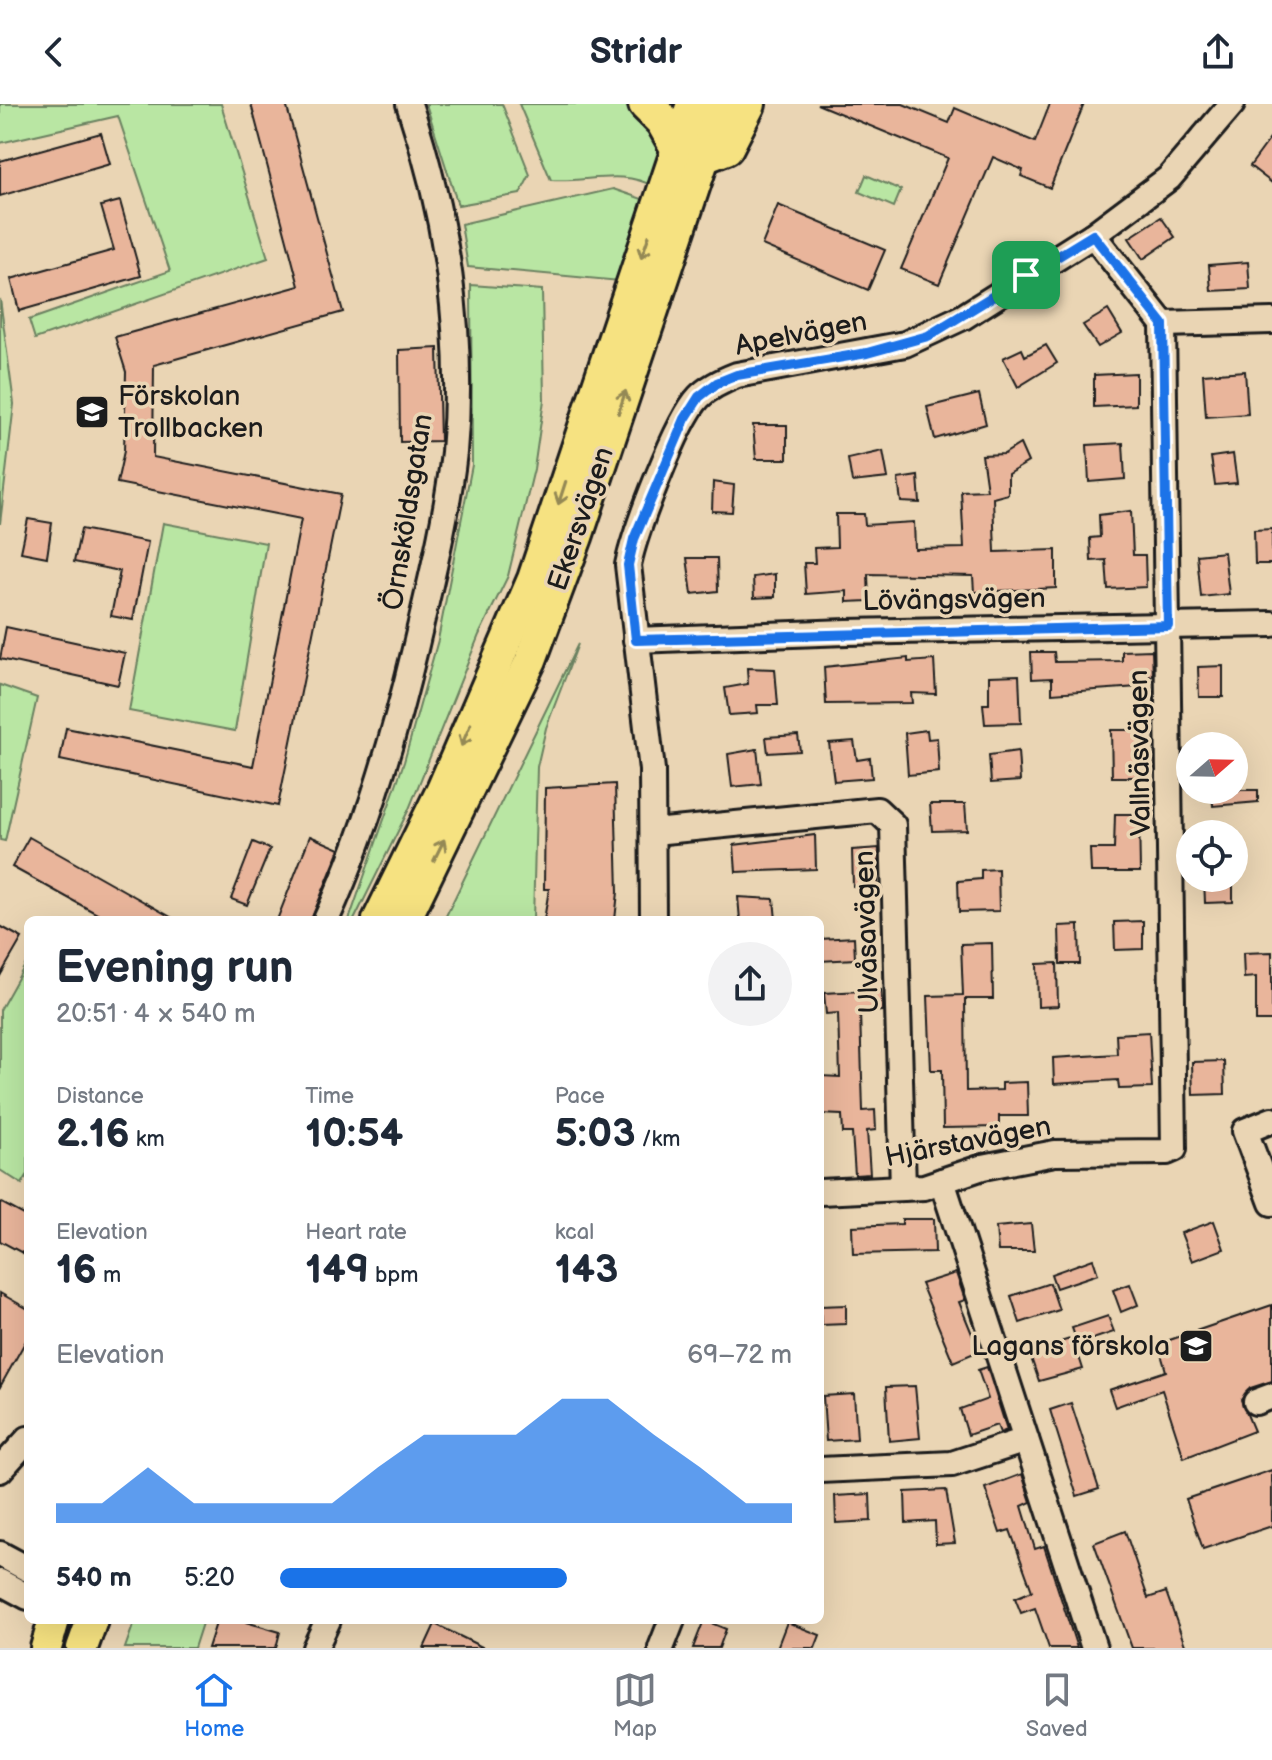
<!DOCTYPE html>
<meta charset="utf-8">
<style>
:root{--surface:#fff;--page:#f2f2f3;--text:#1f2937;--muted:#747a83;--line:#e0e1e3;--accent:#1a73e8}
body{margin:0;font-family:"Balsamiq Sans",sans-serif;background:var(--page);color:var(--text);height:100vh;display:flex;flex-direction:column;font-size:30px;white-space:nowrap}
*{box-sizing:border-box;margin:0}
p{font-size:26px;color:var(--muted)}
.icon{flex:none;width:44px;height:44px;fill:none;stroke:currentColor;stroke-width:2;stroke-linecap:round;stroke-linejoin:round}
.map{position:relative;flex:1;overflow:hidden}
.sheet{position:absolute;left:24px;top:812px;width:800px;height:708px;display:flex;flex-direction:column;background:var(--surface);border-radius:12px;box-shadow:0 8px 32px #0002}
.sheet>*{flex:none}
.needle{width:52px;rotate:70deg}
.buttons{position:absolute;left:1176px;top:628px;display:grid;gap:16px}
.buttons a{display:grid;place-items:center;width:72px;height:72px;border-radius:50%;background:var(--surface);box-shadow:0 8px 32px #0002;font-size:40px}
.pin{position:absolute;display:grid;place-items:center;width:68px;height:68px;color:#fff;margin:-34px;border-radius:16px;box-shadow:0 4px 12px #0006}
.round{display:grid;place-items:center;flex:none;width:84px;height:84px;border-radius:42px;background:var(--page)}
.head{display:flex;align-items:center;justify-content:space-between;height:136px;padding:0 32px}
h1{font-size:44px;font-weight:600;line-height:60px}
.figures{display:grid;grid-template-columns:repeat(3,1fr);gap:12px;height:136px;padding:8px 32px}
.figures div{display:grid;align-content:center}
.figures b{font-size:40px;font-weight:600}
.figures small{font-size:22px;font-weight:400}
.figures p{font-size:22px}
.chart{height:224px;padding:16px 32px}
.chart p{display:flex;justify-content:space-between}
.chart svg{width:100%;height:144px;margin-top:8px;fill:var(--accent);opacity:.7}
ul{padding:0 32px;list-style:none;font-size:26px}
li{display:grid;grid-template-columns:128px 96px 1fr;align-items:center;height:60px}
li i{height:20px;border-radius:10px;background:var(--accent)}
header{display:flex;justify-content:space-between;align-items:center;height:104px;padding:0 32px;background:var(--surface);font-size:36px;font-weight:600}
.tabs{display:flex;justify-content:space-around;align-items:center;height:112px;border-top:2px solid var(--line);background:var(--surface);font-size:22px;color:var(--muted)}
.tabs a{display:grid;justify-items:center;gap:4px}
.tabs .on{color:var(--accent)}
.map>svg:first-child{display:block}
.green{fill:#b9e6a3;stroke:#6a8160;stroke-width:2}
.building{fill:#e9b59b;stroke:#1c1c1c;stroke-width:2}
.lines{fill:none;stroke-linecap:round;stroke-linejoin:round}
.minor-casing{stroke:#1c1c1c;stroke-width:30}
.major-casing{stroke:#1c1c1c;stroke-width:36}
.highway-casing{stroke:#1c1c1c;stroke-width:40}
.minor{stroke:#ead5b4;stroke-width:24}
.major{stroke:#f6e281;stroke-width:30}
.highway{stroke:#f6e281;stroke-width:34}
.oneway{stroke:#948954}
.route-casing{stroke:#fff;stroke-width:16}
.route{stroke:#1a73e8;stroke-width:10}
.labels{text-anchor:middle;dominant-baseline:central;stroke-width:7;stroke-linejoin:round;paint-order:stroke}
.street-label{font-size:28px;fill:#1c1c1c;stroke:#ead5b4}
.poi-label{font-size:28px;fill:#1c1c1c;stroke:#ead5b4;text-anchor:start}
</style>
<header><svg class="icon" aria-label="back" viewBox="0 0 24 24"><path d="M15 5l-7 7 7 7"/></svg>Stridr<svg class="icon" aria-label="share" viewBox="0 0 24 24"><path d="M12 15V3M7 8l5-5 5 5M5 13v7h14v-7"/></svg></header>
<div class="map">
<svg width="1272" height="1544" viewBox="0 0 1272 1544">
<rect width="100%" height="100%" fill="#ead5b4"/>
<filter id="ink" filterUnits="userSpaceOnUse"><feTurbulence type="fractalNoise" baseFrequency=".0125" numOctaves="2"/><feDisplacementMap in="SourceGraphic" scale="16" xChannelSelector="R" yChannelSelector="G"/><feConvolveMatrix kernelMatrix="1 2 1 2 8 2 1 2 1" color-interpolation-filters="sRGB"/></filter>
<g filter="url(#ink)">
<g class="green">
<path d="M 0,0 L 221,0 L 268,154 L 35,235 L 29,216 L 170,167 L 118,12 L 0,39 Z"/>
<path d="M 426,0 L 502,0 L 530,71 L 520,90 L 458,101 Z"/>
<path d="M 519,0 L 635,0 L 665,37 L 655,83 C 621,64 587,79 551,76 Z"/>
<path d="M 866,71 L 901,86 L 894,103 L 859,88 Z"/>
<path d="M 613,85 L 651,98 L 620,177 L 468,163 L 461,120 Z"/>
<path d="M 471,181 L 542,186 L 544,296 L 534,365 L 508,472 L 479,531 L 409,705 L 354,816 L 349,816 L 404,658 L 438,536 L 472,361 Z"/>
<path d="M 0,195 L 14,300 L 0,420 Z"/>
<path d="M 163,419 L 266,439 L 235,627 L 129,607 Z"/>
<path d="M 578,540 L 546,624 L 537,663 L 533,816 L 444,816 Z"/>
<path d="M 0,581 L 37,594 L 5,737 L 0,736 Z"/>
<path d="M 28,856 L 28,1070 L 22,1080 L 0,1066 L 0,906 Z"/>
<path d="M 135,1516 L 203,1516 L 194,1544 L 125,1544 Z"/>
</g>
<g class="building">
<path d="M 251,0 L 286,0 L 343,208 L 154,261 L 153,353 L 341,390 L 278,702 L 60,656 L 66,624 L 253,662 L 301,415 L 117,379 L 124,347 L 126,268 L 115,233 L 299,182 Z"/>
<path d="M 817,0 L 903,0 L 949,19 L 955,4 L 1035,38 L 1050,0 L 1084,0 L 1050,84 L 1021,72 L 1023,66 L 993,53 L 939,180 L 901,165 L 948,54 Z"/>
<path d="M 101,29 L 110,60 L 0,92 L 0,57 Z"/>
<path d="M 1272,32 L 1272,79 L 1250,62 Z"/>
<path d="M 120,97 L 141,172 L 19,207 L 11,175 L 114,146 L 101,102 Z"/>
<path d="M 778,101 L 885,146 L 868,186 L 762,141 Z"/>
<path d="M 1161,113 L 1175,133 L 1143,155 L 1129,134 Z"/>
<path d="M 1248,158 L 1250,185 L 1211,187 L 1209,161 Z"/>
<path d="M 1108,206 L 1122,229 L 1098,243 L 1083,221 Z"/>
<path d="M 1046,241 L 1057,259 L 1018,283 L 1003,254 L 1022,245 L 1025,252 Z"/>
<path d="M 438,244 L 440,337 L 400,338 L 399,246 Z"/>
<path d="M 1245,267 L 1248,310 L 1206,313 L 1203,270 Z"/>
<path d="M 1136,269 L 1136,301 L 1094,303 L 1094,271 Z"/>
<path d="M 979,290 L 986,320 L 935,335 L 927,303 Z"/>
<path d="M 753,321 L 787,321 L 787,355 L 756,355 Z"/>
<path d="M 1123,339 L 1125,375 L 1089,378 L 1087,341 Z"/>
<path d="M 1020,340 L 1028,358 L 1008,370 L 1008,390 L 993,394 L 995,448 L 1056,446 L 1056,484 L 974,488 L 973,472 L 868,470 L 869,497 L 847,498 L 847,487 L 806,490 L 804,459 L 815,459 L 814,444 L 837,443 L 836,410 L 864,410 L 865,421 L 914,418 L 915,445 L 964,444 L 961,387 L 987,386 L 982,351 L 1004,350 Z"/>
<path d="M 883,347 L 888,374 L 852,378 L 848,355 Z"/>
<path d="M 1233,350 L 1237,379 L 1215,381 L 1211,353 Z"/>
<path d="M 918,372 L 920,399 L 901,398 L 898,375 Z"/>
<path d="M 713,378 L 734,381 L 732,408 L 712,407 Z"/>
<path d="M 1131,407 L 1133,451 L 1145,451 L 1146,483 L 1108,485 L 1106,456 L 1091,457 L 1090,434 L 1100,433 L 1099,411 Z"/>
<path d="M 28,415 L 52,419 L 47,453 L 21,448 Z"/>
<path d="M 81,425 L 148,438 L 133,516 L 111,512 L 120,467 L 74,458 Z"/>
<path d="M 1272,425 L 1272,460 L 1255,460 L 1254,426 Z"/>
<path d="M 1224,448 L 1229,490 L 1201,493 L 1197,451 Z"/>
<path d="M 687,454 L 717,454 L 718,487 L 692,490 Z"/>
<path d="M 775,470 L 775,493 L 754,494 L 753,473 Z"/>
<path d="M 6,523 L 125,549 L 118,581 L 0,555 Z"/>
<path d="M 1152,546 L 1153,572 L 1139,573 L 1138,583 L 1052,589 L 1052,574 L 1032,575 L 1031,548 L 1054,548 L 1055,558 L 1122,557 L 1122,547 Z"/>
<path d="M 908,554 L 908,558 L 934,556 L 936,590 L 911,589 L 912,599 L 826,600 L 824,563 Z"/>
<path d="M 1223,562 L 1223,593 L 1199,593 L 1198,563 Z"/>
<path d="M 747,564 L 775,565 L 778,601 L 757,601 L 758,609 L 729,611 L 725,584 L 748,580 Z"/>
<path d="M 1019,571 L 1021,619 L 985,620 L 983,600 L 989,600 L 989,572 Z"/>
<path d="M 927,626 L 928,635 L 937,634 L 939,668 L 908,671 L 905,629 Z"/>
<path d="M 1111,626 L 1139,626 L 1144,673 L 1112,673 Z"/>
<path d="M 798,631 L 800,647 L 768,649 L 766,633 Z"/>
<path d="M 854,637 L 857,656 L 870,654 L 872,674 L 834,677 L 829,639 Z"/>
<path d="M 757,645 L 761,680 L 732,683 L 728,650 Z"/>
<path d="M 1018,647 L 1020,677 L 991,679 L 989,651 Z"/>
<path d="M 615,680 L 618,788 L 615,816 L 544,816 L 549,785 L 544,785 L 545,684 Z"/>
<path d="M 1212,686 L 1258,686 L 1258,698 L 1213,702 Z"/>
<path d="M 930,700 L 965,700 L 967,726 L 932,727 Z"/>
<path d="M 1115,710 L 1139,710 L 1140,768 L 1091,768 L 1090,745 L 1114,745 Z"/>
<path d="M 815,731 L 816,765 L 736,768 L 734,741 Z"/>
<path d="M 310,732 L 340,745 L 311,816 L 277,816 Z"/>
<path d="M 29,733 L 176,816 L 108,816 L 12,763 Z"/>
<path d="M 253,738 L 270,745 L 247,801 L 231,795 Z"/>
<path d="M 879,744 L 878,781 L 853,782 L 852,746 Z"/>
<path d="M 998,765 L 999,807 L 959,808 L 958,777 L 981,775 L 981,766 Z"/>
<path d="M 1204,774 L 1233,774 L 1233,798 L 1205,799 Z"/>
<path d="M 738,793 L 774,795 L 776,816 L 740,816 Z"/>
<path d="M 1143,817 L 1143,845 L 1115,846 L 1114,818 Z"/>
<path d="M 1079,821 L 1080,860 L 1060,860 L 1059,822 Z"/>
<path d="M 0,822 L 22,834 L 0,872 Z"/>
<path d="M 854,833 L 855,855 L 820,857 L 820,835 Z"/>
<path d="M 992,839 L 993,895 L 965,895 L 966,987 L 1002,986 L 1002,979 L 1027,978 L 1028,1012 L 999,1012 L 999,1023 L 943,1024 L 942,966 L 931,966 L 928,892 L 963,891 L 961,840 Z"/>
<path d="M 1272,848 L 1272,917 L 1256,917 L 1256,873 L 1244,874 L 1243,849 Z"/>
<path d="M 1057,859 L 1058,902 L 1038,903 L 1037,860 Z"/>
<path d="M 881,886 L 883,907 L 860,908 L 863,1007 L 875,1006 L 876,1026 L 867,1027 L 870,1070 L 855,1071 L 852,1029 L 843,1029 L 842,1011 L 820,1010 L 820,972 L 840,973 L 838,909 L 826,910 L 824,889 Z"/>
<path d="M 1149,928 L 1152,984 L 1119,985 L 1118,976 L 1054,980 L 1053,954 L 1117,950 L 1116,930 Z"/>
<path d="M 1224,957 L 1225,990 L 1193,991 L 1192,958 Z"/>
<path d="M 0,1098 L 28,1113 L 28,1152 L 0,1137 Z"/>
<path d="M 902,1115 L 934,1115 L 935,1148 L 853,1150 L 852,1122 L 902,1120 Z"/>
<path d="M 1214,1117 L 1224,1145 L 1192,1157 L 1181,1129 Z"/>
<path d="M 1031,1120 L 1034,1147 L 998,1147 L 996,1123 Z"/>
<path d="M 1093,1155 L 1098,1170 L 1056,1184 L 1051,1170 Z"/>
<path d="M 956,1169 L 965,1196 L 959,1198 L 979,1247 L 953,1258 L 921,1180 Z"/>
<path d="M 1050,1179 L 1059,1206 L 1020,1219 L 1011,1192 Z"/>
<path d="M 1130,1180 L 1138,1201 L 1121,1208 L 1113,1186 Z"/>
<path d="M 0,1189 L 28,1205 L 28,1233 L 0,1283 Z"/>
<path d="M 846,1201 L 846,1220 L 821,1221 L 820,1202 Z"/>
<path d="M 1272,1201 L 1272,1277 L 1250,1284 L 1241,1296 L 1254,1327 L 1184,1354 L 1162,1286 L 1115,1303 L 1109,1286 L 1166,1267 L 1158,1240 Z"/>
<path d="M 1108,1212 L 1114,1228 L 1078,1240 L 1072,1224 Z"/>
<path d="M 1073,1234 L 1083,1265 L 1039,1277 L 1029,1248 Z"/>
<path d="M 987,1263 L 1007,1326 L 1000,1329 L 997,1321 L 968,1331 L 960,1305 L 988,1295 L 978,1266 Z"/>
<path d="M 915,1282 L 920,1334 L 889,1337 L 886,1283 Z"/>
<path d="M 854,1290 L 857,1335 L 826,1337 L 823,1292 Z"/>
<path d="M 1071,1299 L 1099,1385 L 1077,1392 L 1050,1306 Z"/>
<path d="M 1272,1366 L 1272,1422 L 1203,1445 L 1186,1395 Z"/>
<path d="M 1022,1370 L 1031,1398 L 1022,1402 L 1035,1445 L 1044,1442 L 1077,1544 L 1049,1544 L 1035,1504 L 1021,1509 L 1015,1494 L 1032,1487 L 1010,1426 L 1000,1429 L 985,1384 Z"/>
<path d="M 946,1386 L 955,1439 L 936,1440 L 935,1417 L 906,1419 L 905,1388 Z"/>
<path d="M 870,1390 L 871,1417 L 836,1419 L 835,1392 Z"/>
<path d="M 1125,1427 L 1148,1494 L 1166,1488 L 1186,1544 L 1132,1544 L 1094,1439 Z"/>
<path d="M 217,1516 L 239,1516 L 280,1528 L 276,1544 L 208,1544 Z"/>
<path d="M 704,1516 L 726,1525 L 719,1544 L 693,1544 Z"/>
<path d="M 787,1518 L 820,1531 L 815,1544 L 777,1544 Z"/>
<path d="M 435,1520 L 484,1544 L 424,1544 Z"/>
</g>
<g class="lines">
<g class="minor-casing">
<g id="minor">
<path d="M 1163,220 L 1272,217"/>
<path d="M 636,536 L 847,528 L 1272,520"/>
<path d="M 654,728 L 877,706 L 893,721 L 903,1084"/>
<path d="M 326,816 C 366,729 393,638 415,545 C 430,480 447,414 454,348 C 465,232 446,110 409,0"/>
<path d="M 653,816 L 652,666 L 628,461 C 635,427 677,316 699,293 C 710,282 724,276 737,271 L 905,240 L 963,213 L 1093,131 L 1169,74 L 1232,0"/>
<path d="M 1272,1016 L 1245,1027 L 1272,1099"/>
<path d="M 942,1077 L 1094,1544"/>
<path d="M 820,1088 L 924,1083 L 983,1063 L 1055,1049 L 1167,1048 L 1174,1045 L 1163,220 L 1093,131"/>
<path d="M 1256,1298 L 1272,1292"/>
<path d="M 0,1366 L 28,1335"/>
<path d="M 820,1366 L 952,1360 L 1026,1336"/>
<path d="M 0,1450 L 28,1465"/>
<path d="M 0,1478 L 28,1493"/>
<path d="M 315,1544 L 328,1516"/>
<path d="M 661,1544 L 672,1516"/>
</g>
</g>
<g class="major-casing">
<g id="major">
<path d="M 378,816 L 442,686 L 533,475 L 692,0"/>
<path d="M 405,816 L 531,556 L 577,433 L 722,0"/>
<path d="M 46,1544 L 54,1516"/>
<path d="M 82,1544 L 92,1516"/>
</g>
</g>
<g class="highway-casing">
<g id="highway">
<path d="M 646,0 L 663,17 L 678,44"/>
<path d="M 705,51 L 726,43 L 748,0"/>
</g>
</g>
<use href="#minor" class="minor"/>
<use href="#major" class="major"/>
<use href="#highway" class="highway"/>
</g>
<defs><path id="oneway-shaft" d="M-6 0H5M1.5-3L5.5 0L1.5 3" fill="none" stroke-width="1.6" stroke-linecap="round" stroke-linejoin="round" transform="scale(2)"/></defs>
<g class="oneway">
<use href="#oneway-shaft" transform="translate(645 143) rotate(109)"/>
<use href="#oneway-shaft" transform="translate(622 298) rotate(-72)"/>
<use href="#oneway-shaft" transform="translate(562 389) rotate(108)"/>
<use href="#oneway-shaft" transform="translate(466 631) rotate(113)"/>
<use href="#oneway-shaft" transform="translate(439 746) rotate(-64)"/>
</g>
</g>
<g class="lines" filter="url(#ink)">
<g class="route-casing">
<path id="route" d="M 1093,131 L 1163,220 L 1168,522 L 636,536 L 628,461 L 634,435 L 685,315 L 699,293 L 717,279 L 737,271 L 867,249 L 928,232 Z"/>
</g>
<use href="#route" class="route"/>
</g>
<defs>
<g id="school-square" transform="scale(1.8)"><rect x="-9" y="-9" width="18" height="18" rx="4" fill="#1c1c1c" stroke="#ead5b4"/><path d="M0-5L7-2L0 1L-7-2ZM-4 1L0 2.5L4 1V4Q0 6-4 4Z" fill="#fff"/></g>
</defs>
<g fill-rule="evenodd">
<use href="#school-square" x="92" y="308"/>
<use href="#school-square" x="1196" y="1242"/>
</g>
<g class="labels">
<g class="street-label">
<text transform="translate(801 230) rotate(-11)">Apelvägen</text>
<text transform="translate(408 408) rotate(-81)">Örnsköldsgatan</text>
<text transform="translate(581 415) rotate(-71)">Ekersvägen</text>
<text transform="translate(954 496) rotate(-1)">Lövängsvägen</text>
<text transform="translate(1140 649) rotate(-91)">Vallnäsvägen</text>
<text transform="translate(867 828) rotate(-92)">Ulvåsavägen</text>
<text transform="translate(968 1038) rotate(-11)">Hjärstavägen</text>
</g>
<g class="poi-label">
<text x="118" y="292">Förskolan<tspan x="118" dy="32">Trollbacken</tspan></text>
<text x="1170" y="1242" text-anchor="end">Lagans förskola</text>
</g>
</g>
</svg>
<div class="buttons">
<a><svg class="needle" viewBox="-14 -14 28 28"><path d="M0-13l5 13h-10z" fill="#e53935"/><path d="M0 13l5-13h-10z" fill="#747a83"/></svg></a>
<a><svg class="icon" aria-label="locate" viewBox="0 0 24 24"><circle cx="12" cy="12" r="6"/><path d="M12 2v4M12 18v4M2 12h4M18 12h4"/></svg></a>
</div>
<div class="pin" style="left:1026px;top:171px;background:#1e9e55"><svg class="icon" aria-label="arrive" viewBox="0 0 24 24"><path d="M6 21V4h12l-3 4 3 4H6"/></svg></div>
<section class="sheet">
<div class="head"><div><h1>Evening run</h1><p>20:51 · 4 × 540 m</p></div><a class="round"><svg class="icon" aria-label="share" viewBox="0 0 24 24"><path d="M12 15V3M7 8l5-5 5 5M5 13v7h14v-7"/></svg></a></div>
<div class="figures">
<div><p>Distance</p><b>2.16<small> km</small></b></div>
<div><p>Time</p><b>10:54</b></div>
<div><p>Pace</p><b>5:03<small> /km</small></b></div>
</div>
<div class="figures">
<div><p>Elevation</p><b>16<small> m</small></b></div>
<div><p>Heart rate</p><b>149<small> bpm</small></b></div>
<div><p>kcal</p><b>143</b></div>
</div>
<div class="chart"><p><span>Elevation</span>69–72 m</p>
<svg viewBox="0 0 160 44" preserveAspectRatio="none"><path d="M0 44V38L10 38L20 27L30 38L40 38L50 38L60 38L70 27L80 17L90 17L100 17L110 6L120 6L130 17L140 27L150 38L160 38V44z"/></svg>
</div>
<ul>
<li><b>540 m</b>5:20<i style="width:56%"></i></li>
</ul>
</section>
</div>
<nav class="tabs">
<a class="on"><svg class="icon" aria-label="home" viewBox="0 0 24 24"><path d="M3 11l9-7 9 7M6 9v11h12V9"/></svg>Home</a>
<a><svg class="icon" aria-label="map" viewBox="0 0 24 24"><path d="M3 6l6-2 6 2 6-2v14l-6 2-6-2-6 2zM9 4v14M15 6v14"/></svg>Map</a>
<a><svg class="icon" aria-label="saved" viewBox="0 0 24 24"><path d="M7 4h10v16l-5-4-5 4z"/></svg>Saved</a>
</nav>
